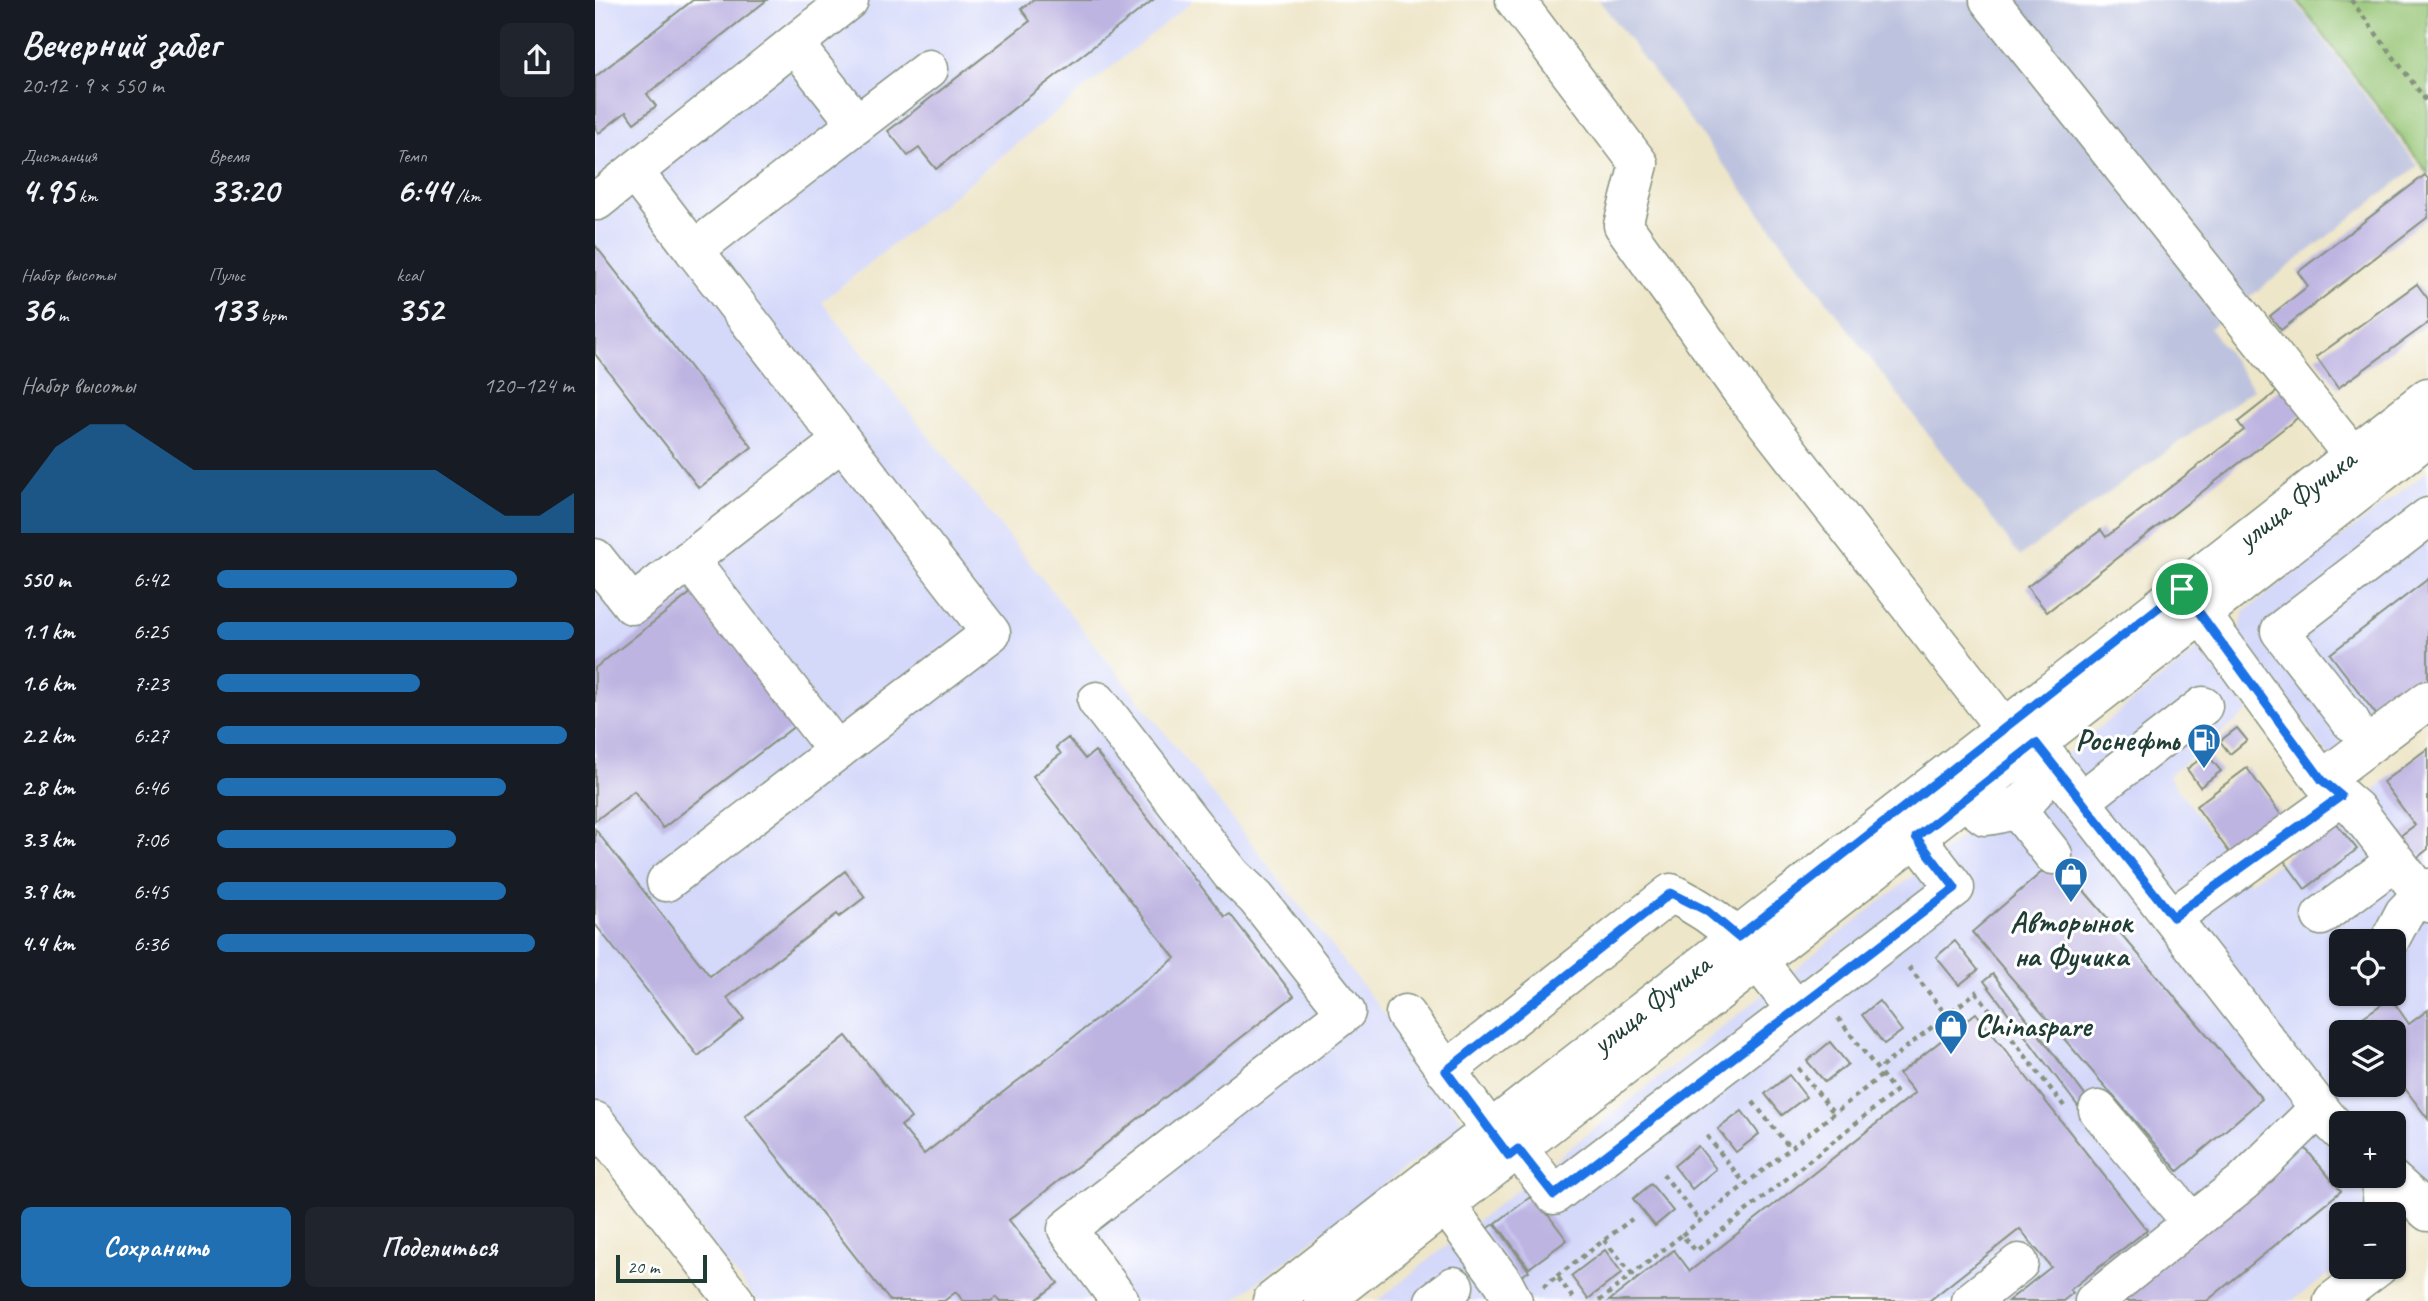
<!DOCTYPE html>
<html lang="ru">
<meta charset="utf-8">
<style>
:root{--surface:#171b24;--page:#20242c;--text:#f1f3f6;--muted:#9ea1a6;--accent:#1f6fb2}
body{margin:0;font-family:Caveat,sans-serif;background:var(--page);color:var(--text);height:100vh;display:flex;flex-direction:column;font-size:26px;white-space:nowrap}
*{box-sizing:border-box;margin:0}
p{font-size:23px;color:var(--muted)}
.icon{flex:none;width:38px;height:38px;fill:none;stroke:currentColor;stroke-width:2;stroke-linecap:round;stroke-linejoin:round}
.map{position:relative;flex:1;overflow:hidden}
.panel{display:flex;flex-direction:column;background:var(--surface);width:595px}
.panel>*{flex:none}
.buttons{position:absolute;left:1734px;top:929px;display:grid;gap:14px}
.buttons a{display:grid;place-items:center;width:77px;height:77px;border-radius:10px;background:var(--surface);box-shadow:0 2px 5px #0004;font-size:35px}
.scale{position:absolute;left:21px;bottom:18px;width:91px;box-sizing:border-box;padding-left:7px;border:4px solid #1f3d34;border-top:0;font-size:19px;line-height:24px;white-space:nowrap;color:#1f3d34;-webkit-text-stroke:5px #fff;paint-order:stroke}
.pin{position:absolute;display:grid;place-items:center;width:60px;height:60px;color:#fff;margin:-30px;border:4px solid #fff;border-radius:50%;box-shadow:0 2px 7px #0007}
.round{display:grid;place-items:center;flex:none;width:74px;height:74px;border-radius:10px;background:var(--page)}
.head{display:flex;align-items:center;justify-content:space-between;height:119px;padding:0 21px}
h1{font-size:38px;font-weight:700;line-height:52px}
.metrics{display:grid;grid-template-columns:repeat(3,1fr);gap:10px;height:119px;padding:7px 21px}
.metrics div{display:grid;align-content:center}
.metrics b{font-size:35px;font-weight:700}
.metrics small{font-size:19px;font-weight:400}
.metrics p{font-size:19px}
.chart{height:196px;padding:14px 21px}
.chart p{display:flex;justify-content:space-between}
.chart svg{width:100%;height:126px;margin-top:7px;fill:var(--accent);opacity:.7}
.primary-button{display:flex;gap:14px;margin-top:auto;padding:14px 21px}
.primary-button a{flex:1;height:80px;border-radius:10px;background:var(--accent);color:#fff;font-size:28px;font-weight:700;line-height:80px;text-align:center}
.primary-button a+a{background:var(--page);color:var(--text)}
ul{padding:0 21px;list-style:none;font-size:23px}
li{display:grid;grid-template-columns:112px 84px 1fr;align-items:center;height:52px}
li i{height:18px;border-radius:9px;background:var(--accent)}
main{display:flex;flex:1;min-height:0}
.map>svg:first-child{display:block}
.built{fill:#d4d8f9;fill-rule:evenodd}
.industrial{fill:#bdc3de}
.green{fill:#95c473;stroke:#5a8054;stroke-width:2}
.building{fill:#bdb4e1}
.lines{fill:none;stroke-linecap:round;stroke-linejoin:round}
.minor-casing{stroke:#86927e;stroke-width:41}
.path{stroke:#86927e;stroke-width:4.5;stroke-dasharray:5 5;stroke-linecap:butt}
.minor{stroke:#fff;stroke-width:38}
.route-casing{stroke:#fff;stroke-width:14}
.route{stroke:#1a73e8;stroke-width:9}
.labels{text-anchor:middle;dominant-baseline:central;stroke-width:6;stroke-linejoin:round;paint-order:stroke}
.street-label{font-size:30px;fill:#1f3d34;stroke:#fff}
.poi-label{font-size:30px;font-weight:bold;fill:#1f3d34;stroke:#fff;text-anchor:end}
</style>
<main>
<section class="panel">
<div class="head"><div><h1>Вечерний забег</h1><p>20:12 · 9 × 550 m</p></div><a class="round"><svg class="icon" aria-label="share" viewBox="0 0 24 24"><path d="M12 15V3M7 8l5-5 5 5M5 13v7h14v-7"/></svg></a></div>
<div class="metrics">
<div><p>Дистанция</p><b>4.95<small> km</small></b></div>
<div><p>Время</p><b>33:20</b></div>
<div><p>Темп</p><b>6:44<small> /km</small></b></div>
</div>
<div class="metrics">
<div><p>Набор высоты</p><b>36<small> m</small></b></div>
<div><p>Пульс</p><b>133<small> bpm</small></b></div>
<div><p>kcal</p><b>352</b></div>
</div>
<div class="chart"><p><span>Набор высоты</span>120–124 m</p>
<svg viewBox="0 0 160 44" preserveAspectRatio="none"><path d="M0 44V30L10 14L20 6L30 6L40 14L50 22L60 22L70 22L80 22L90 22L100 22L110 22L120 22L130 30L140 38L150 38L160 30V44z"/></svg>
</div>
<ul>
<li><b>550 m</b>6:42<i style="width:84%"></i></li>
<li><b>1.1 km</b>6:25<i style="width:100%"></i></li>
<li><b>1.6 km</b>7:23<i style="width:57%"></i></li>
<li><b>2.2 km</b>6:27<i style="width:98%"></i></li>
<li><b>2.8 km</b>6:46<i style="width:81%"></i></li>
<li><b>3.3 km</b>7:06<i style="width:67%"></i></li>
<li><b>3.9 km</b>6:45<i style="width:81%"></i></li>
<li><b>4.4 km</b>6:36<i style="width:89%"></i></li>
</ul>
<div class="primary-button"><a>Сохранить</a><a>Поделиться</a></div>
</section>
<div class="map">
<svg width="1833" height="1301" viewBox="0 0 1833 1301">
<rect width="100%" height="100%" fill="#fff"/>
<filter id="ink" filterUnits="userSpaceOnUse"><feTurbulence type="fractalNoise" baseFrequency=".0143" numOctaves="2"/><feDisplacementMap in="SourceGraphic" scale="14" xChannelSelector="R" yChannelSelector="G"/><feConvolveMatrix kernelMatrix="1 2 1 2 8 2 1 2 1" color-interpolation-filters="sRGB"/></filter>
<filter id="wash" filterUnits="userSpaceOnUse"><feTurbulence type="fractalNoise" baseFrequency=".00686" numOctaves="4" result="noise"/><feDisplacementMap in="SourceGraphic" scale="28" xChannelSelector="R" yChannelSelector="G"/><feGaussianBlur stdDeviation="1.57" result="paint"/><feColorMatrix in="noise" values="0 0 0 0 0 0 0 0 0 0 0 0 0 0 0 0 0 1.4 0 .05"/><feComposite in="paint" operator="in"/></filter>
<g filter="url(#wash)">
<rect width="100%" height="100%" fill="#eee6c9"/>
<g class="built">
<path d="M 0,0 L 599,0 L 227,302 L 578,743 L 802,1030 L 869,1123 L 638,1301 L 162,1301 L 0,1099 Z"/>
<path d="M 1833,471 L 1833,685 L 1735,758 L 1643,634 L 1649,612 Z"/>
<path d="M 1603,649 L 1654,711 L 1573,776 L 1654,883 L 1761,809 L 1788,782 L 1833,748 L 1833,1204 L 1799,1228 L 1799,1214 L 1746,1214 L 1746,1266 L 1697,1301 L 782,1301 ZM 1746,942 L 1799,942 L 1799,994 L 1746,994 ZM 1746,1032 L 1799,1032 L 1799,1085 L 1746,1085 ZM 1746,1124 L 1799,1124 L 1799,1176 L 1746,1176 Z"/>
</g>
<path class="industrial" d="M 1004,0 L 1699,0 L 1823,166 L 1615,328 L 1659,389 L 1425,556 Z"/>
<path class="green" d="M 1702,0 L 1833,0 L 1833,174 L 1828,167 Z"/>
<g id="blocks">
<g class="building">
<path d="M 98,0 L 172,0 L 52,94 L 61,106 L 39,123 L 31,112 L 4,133 L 0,128 L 0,77 Z"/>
<path d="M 438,0 L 558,0 L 341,169 L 324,148 L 313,156 L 293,131 L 435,21 L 426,9 Z"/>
<path d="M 1830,175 L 1833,179 L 1833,217 L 1686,330 L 1675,316 L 1713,286 L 1703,272 Z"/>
<path d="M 0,245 L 157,447 L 104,488 L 0,354 Z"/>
<path d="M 1822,284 L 1833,299 L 1833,323 L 1743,388 L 1721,357 Z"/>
<path d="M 1689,386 L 1710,412 L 1452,612 L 1432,587 L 1506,530 L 1511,537 L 1649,430 L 1643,422 Z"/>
<path d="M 1833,579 L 1833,685 L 1786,721 L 1735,654 Z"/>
<path d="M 97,592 L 201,725 L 68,828 L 39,791 L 0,821 L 0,668 Z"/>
<path d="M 1642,728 L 1652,740 L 1635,754 L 1625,741 Z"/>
<path d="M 473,738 L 490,759 L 500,751 L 630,917 L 635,914 L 699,996 L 414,1220 L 463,1283 L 440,1301 L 405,1301 L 401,1297 L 396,1301 L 368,1301 L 361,1292 L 349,1301 L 295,1301 L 150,1116 L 251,1036 L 316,1118 L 306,1126 L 329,1154 L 580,958 L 438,776 L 466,754 L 461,747 Z"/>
<path d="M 1833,748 L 1833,849 L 1818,861 L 1801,839 L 1820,825 L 1788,782 Z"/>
<path d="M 1612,754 L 1626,771 L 1605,787 L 1592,769 Z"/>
<path d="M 1652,768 L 1689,819 L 1637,856 L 1601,806 Z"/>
<path d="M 1739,821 L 1762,849 L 1710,889 L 1688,859 Z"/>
<path d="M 0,829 L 115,976 L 250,871 L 270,897 L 244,917 L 242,914 L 132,998 L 149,1019 L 103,1056 L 0,924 Z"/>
<path d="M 1462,859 L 1667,1099 L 1583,1171 L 1377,932 Z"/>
<path d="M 1360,941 L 1383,970 L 1364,985 L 1341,957 Z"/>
<path d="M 1398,974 L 1495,1102 L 1485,1109 L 1389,981 Z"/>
<path d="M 1796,998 L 1814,1024 L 1833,1010 L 1833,1119 L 1799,1074 L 1799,1032 L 1765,1032 L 1759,1023 Z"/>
<path d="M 1284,1001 L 1307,1031 L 1289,1044 L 1267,1015 Z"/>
<path d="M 1381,1013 L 1552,1230 L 1475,1290 L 1478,1293 L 1468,1301 L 1413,1301 L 1456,1267 L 1425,1229 L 1334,1301 L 1014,1301 L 1079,1250 L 1095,1271 L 1320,1093 L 1304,1074 Z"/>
<path d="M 1235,1042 L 1253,1064 L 1230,1082 L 1212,1061 Z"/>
<path d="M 1194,1075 L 1211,1097 L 1187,1115 L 1170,1094 Z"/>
<path d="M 1147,1111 L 1164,1134 L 1141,1152 L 1123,1129 Z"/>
<path d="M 1103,1146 L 1121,1169 L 1097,1189 L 1079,1166 Z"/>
<path d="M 1710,1148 L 1746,1191 L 1612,1301 L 1531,1301 L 1531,1295 Z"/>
<path d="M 1056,1184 L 1078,1211 L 1060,1226 L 1038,1199 Z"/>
<path d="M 938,1195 L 972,1240 L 934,1268 L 901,1223 Z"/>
<path d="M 900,1224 L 934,1271 L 925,1277 L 890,1230 Z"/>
<path d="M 1010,1250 L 1027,1273 L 993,1299 L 976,1276 Z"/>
</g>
</g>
</g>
<g filter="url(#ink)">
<use href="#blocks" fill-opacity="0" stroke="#86927e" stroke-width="2"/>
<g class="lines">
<g class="minor-casing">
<g id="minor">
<path d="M 920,0 L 1044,164 L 1028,225 L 1145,389 L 1425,748"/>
<path d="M 1394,0 L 1774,476"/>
<path d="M 199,44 L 262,124 L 334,69"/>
<path d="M 39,172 L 99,250 L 262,124"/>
<path d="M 0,199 L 2,201 L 254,0"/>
<path d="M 0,558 L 37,605 L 247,441"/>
<path d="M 94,560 L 242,751"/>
<path d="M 1591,593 L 1727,780 L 1761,809 L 1833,903"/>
<path d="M 502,701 L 637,875 L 661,898 L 751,1012 L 472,1229 L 525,1301"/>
<path d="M 1756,722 L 1685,631 L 1833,517"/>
<path d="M 1425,723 L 1732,1118 L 1746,1132"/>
<path d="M 1727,780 L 1833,700"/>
<path d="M 1369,800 L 1390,816 C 1426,813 1444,794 1455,760"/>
<path d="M 1486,801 L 1608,706"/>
<path d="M 1420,807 L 1458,855"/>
<path d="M 71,882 L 396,633 L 99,250"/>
<path d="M 1726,916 L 1799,862"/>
<path d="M 1578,917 L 1746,796"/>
<path d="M 1794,942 L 1809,913 L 1833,888"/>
<path d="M 810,1014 L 910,1151"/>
<path d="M 851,1071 L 1076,893 C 1140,924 1159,956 1201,1010"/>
<path d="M 1503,1110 L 1597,1223"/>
<path d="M 0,1121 L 140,1301"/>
<path d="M 907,1128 L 959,1195 L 1360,888 L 1321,837"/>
<path d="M 1786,1176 L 1788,1214"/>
<path d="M 1793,1176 L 1833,1212"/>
<path d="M 851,1205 L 908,1282 L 918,1301"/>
<path d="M 677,1301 L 1833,397"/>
<path d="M 728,1301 L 1833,437"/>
<path d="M 839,1301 L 859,1286"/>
<path d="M 1376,1301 L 1424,1263"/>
<path d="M 1499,1301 L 1648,1182 L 1724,1108"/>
<path d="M 1738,1301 L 1783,1267"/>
</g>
</g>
<g class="path">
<path d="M 1756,0 L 1833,103"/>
<path d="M 1314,967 L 1352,1016"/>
<path d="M 1243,1018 L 1283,1070 L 1381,992 L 1469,1106"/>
<path d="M 1203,1068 L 1239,1113"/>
<path d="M 1158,1102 L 1195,1148"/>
<path d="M 1112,1136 L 1150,1184"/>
<path d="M 1068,1174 L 1105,1221"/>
<path d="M 1087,1235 L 1287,1075"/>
<path d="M 1009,1240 L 1037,1274"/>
<path d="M 962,1276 L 1037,1219"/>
<path d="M 948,1287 L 962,1276 L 980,1301"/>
<path d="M 1004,1301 L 1087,1235 L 1101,1251 L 1300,1092 L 1283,1070"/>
</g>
<use href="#minor" class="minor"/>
</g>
</g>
<g class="lines" filter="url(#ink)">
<g class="route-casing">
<path id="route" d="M 1587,589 L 1727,780 L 1746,796 L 1578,917 L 1441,743 L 1321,837 L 1360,888 L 959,1195 L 923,1149 L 914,1156 L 851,1071 L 1076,893 L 1112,911 L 1143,937 Z"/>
</g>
<use href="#route" class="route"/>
</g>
<defs>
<g id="fuel-pin" transform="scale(1.75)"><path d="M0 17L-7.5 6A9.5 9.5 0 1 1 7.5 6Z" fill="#1f6fb2" stroke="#fff"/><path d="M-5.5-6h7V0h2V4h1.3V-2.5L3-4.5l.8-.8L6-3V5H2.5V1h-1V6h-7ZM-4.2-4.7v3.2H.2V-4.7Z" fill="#fff"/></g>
<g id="shop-pin" transform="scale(1.75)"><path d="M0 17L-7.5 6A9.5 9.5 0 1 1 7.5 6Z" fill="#1f6fb2" stroke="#fff"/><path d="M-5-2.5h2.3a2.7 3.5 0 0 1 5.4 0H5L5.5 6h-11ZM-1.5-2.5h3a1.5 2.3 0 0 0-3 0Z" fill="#fff"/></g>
</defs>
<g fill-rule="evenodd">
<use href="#fuel-pin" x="1609" y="740"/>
<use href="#shop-pin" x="1476" y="874"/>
<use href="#shop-pin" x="1356" y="1026"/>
</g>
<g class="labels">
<g class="street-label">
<text transform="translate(1701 499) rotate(-38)">улица Фучика</text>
<text transform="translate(1056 1004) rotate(-38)">улица Фучика</text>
</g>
<g class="poi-label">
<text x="1584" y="740">Роснефть</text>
<text x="1476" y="922" text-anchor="middle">Авторынок<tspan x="1476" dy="34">на Фучика</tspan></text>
<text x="1380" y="1026" text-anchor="start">Chinaspare</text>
</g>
</g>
</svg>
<div class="buttons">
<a><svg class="icon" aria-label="locate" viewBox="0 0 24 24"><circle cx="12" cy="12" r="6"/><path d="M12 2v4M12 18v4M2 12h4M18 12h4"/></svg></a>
<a><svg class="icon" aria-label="layers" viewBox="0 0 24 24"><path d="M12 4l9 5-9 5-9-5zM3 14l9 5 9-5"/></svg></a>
<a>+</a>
<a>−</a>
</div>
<div class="scale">20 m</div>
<div class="pin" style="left:1587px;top:589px;background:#1e9e55"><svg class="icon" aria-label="arrive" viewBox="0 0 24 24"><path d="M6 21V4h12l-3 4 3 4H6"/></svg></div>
</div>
</main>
